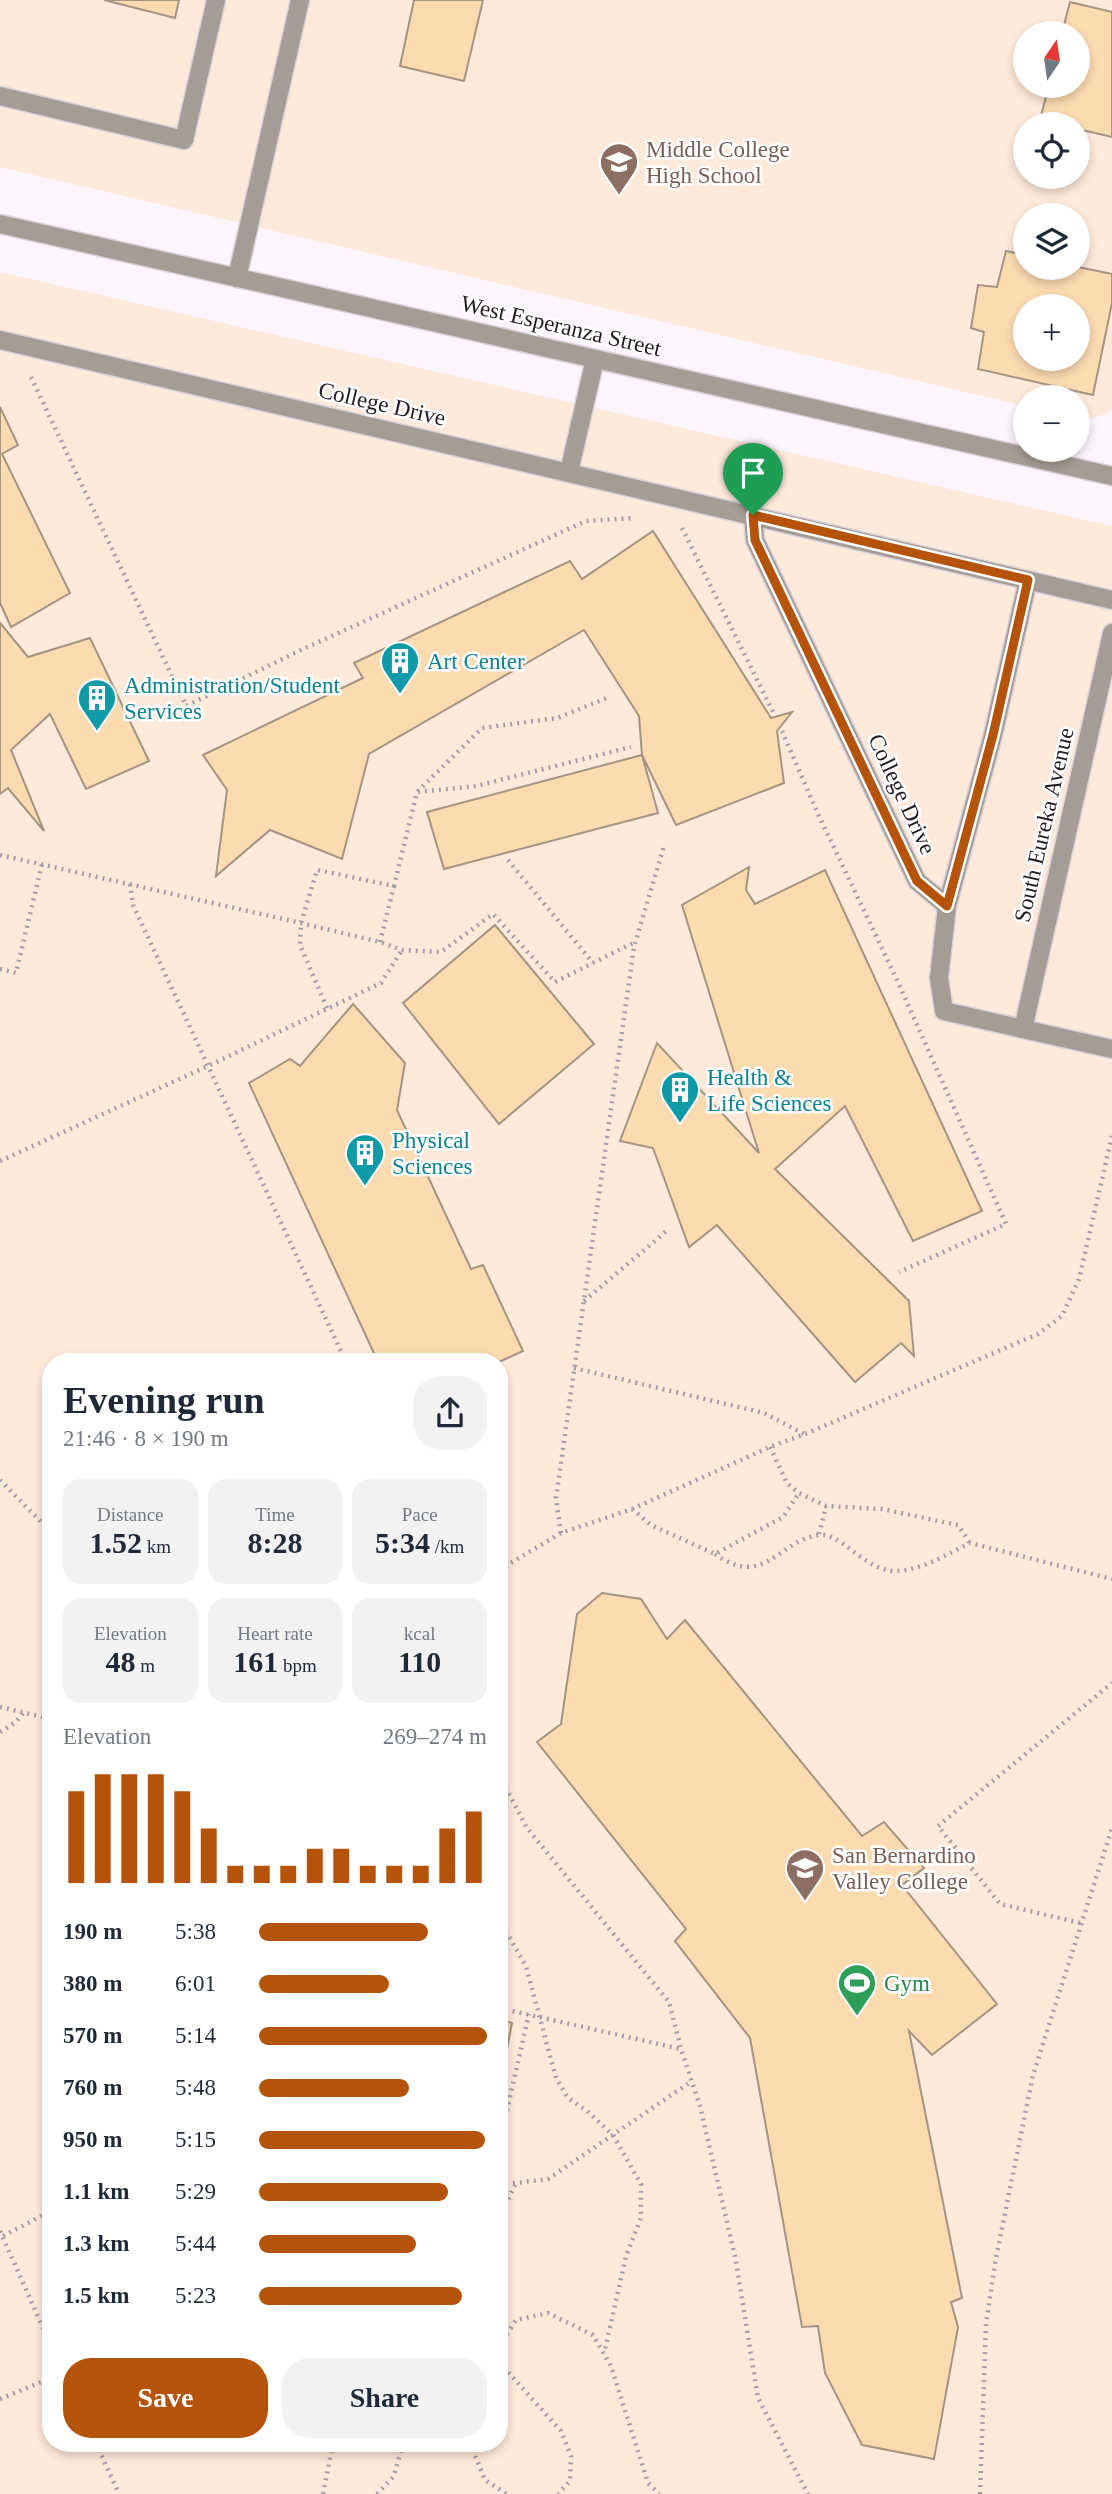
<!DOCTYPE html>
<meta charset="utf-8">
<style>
:root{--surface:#fff;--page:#f2f2f3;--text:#1f2937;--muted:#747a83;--accent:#b45309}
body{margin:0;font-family:"Times New Roman",serif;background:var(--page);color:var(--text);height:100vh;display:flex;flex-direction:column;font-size:26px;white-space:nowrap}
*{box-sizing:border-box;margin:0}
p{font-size:23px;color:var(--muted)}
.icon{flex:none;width:38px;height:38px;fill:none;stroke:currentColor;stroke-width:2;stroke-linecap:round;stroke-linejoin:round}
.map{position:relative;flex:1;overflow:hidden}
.side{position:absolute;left:42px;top:1353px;width:466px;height:1099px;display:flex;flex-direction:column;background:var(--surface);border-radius:28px;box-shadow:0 4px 10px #0003}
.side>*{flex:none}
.needle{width:46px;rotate:13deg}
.tools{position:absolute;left:1013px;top:21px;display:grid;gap:14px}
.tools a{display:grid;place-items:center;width:77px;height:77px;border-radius:50%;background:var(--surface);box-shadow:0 4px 10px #0003;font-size:35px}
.pin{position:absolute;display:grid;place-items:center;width:60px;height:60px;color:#fff;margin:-72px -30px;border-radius:50% 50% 50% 0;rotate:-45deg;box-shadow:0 0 7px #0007}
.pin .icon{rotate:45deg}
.round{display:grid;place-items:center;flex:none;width:74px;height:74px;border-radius:28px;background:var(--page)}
.head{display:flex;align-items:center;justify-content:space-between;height:119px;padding:0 21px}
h1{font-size:38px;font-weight:600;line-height:52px}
.figures{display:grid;grid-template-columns:repeat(3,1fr);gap:10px;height:119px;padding:7px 21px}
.figures div{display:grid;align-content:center;border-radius:18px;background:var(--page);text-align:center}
.figures b{font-size:30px;font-weight:600}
.figures small{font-size:19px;font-weight:400}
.figures p{font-size:19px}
.chart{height:196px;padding:14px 21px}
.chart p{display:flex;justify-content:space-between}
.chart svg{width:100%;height:126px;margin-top:7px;stroke:var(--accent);stroke-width:6}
.button{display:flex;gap:14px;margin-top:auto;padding:14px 21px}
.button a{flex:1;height:80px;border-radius:28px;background:var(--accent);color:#fff;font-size:28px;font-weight:600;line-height:80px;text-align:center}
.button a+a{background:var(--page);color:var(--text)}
ul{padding:0 21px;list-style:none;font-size:23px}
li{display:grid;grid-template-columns:112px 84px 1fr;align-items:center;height:52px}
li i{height:18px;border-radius:9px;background:var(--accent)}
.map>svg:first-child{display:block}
.education{fill:#feeadb;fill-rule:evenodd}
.building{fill:#fcdbb1;stroke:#a49481;stroke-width:2;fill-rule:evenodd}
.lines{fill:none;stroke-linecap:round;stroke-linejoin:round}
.service-casing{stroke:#dad2da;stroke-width:21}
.minor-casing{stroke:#dad2da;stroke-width:21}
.path{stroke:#a69ea6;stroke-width:4.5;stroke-dasharray:2 5;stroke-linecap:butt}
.service{stroke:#a59d95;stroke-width:18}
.minor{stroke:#a59d95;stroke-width:18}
.route-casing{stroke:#fff;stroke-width:14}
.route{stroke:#b45309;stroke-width:9}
.labels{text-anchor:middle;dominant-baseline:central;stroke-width:5;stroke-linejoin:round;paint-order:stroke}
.education-label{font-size:23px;fill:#785e54;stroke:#fff;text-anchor:start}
.street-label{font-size:23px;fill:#221b22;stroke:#fff}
.culture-label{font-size:23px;fill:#0d838f;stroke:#fff;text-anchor:start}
.leisure-label{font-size:23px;fill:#27864d;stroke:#fff;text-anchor:start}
</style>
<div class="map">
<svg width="1112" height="2494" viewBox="0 0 1112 2494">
<rect width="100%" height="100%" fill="#fdf5fd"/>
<g class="education">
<path d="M 0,0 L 1112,0 L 1112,409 L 1108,413 L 1087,420 L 1078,418 L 1078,397 L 1026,397 L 1025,406 L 0,167 ZM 1026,33 L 1078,33 L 1078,86 L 1026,86 ZM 1026,124 L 1078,124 L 1078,177 L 1026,177 ZM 1026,215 L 1078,215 L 1078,268 L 1026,268 ZM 1026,306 L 1078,306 L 1078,359 L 1026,359 Z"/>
<path d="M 0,272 L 1112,526 L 1112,2494 L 0,2494 ZM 51,1362 L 499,1362 L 499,2443 L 51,2443 Z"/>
</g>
<g class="building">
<path d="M 104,0 L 179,0 L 175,18 Z"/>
<path d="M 414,0 L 483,0 L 464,81 L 400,66 Z"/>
<path d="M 1070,2 L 1112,12 L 1112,137 L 1078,129 L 1078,124 L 1060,124 L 1040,119 L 1049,86 L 1078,86 L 1078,33 L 1062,33 Z"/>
<path d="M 1006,251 L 1026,255 L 1026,268 L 1078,267 L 1112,274 L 1112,303 L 1093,395 L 978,369 L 984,332 L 971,328 L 978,285 L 997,287 ZM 1026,306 L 1078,306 L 1078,359 L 1026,359 Z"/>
<path d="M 0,407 L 18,445 L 2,454 L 70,593 L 11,627 L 0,603 Z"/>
<path d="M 653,531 L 771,718 L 792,712 L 777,731 L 784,783 L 676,825 L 642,755 L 639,716 L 584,630 L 369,754 L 342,859 L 270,830 L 216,876 L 227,790 L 203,755 L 363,678 L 354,663 L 570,561 L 582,579 Z"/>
<path d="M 0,623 L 28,657 L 90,638 L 149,761 L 86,789 L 50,714 L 11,750 L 44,831 L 8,788 L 0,794 Z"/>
<path d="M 642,755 L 658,813 L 444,869 L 427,812 Z"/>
<path d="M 749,867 L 746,890 L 755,904 L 825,870 L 982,1211 L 913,1241 L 845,1106 L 775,1169 L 909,1301 L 914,1356 L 901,1343 L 855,1382 L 717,1225 L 689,1247 L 653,1148 L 620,1141 L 657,1043 L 759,1153 L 682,905 Z"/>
<path d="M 495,925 L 594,1044 L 499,1124 L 403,1003 Z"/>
<path d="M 353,1004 L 405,1063 L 397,1110 L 471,1269 L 483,1265 L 523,1351 L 499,1362 L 378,1362 L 249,1083 L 290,1059 L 300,1066 Z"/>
<path d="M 602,1593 L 641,1599 L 667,1639 L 685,1620 L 862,1836 L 884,1822 L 924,1868 L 902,1885 L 997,2004 L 932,2055 L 909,2031 L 962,2298 L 951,2302 L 958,2327 L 934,2459 L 862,2445 L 825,2373 L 818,2326 L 802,2327 L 750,2038 L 675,1941 L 686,1929 L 537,1742 L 561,1724 L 577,1614 Z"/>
<path d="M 499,2020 L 512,2023 L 499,2089 Z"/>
</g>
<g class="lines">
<g class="service-casing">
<g id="service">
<path d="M 0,96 L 184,140 L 216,0"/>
<path d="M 237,278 L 300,0"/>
<path d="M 0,340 L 1112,600"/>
<path d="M 569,472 L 595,359"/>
<path d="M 753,515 L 755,540 L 917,881 L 947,906 L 939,978 L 944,1011 L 1023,1029"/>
<path d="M 947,906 L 993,735 L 1028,580"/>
</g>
</g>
<g class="minor-casing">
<g id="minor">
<path d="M 0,224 L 1112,476"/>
<path d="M 1112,633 L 1023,1029 L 1112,1049"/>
</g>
</g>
<g class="path">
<path d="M 31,377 L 186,706 L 301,650 L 586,521 L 633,518"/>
<path d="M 682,528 L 773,712"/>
<path d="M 782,731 L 818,814 L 896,978 L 1006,1224 L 899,1272"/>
<path d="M 418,792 L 476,786 L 631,747"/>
<path d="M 0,855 L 301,923 L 380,942 L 402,950 L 441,952 L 493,914 L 555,982 L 635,942"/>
<path d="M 508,860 L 593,963"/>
<path d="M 130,884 L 133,905 L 346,1362"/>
<path d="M 380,942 L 394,886"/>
<path d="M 0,969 L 16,973 L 42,864"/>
<path d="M 327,1008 L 300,945 L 301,923 L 317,870 L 394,886 L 417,792 L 482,728 L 557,718 L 607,698"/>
<path d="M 0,1161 L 208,1066 L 381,983 L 402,950"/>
<path d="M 584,1301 L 669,1229"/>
<path d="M 574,1368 L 764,1413 L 804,1434"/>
<path d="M 770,1447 L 787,1483 L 799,1493 L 826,1506 L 882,1509 L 958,1525 L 970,1543"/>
<path d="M 0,1480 L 51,1532"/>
<path d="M 632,1509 L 651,1525 L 715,1554 L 783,1517 L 799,1493"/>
<path d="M 561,1533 L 556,1498 L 634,947 L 664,846"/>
<path d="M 819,1534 L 826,1506"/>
<path d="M 715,1554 C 764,1589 777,1542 818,1535 C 840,1531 864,1570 894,1571 C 921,1571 947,1554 970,1543 L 1112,1579"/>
<path d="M 499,1570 L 561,1533 L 632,1509 L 770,1447 L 805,1434 L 1038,1334 L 1062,1316 L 1079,1279 L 1112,1136"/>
<path d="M 0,1707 L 51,1719"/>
<path d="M 0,1732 L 16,1722 L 23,1713"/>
<path d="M 499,1775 L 527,1828 L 669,2002 L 681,2049 L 700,2106 L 736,2261 L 758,2398 L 808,2494"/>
<path d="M 499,1919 L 526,1966 L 556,2078 L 568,2098 L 587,2111 L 613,2135 L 641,2184 L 641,2218 L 626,2256 L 604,2354"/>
<path d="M 1080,1923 L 1000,1904 L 938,1826 L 1112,1683"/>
<path d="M 499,2008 L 681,2049"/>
<path d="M 499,2145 L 529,2014"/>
<path d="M 499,2185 L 548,2179 L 692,2081"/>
<path d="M 499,2218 L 516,2183"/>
<path d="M 0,2231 L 51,2346"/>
<path d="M 3,2236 L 51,2211"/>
<path d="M 499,2346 L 516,2320 L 548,2313 L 593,2335 L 611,2366 L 648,2483 L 659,2494"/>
<path d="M 499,2362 L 561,2431 L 571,2456 L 570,2481 L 558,2494"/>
<path d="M 0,2399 L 51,2378"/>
<path d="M 96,2443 L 119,2494"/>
<path d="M 470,2443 L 485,2480 L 507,2494"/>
<path d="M 323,2494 L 333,2443"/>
<path d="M 377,2494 L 394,2476 L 403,2443"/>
<path d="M 980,2494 L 986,2324 L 995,2263 L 1033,2075 L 1112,1828"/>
</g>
<use href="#service" class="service"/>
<use href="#minor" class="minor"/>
</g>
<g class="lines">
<g class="route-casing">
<path id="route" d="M 753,515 L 1028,580 L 993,735 L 947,906 L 917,881 L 755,540 Z"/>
</g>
<use href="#route" class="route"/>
</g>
<defs>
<g id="school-pin" transform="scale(2.0125)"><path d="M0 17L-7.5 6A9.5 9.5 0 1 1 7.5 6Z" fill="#8d6e63" stroke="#fff"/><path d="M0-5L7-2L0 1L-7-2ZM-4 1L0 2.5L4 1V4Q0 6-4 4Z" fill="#fff"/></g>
<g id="building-pin" transform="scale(2.0125)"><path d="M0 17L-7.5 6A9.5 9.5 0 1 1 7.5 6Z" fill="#0f9aa8" stroke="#fff"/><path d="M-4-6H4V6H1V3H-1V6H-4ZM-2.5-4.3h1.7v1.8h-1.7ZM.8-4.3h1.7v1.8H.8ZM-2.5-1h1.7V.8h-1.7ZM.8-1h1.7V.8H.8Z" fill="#fff"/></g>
<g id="university-pin" transform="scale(2.0125)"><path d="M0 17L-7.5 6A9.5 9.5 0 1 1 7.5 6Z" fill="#8d6e63" stroke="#fff"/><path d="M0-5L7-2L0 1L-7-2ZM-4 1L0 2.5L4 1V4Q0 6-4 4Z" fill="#fff"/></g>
<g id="stadium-pin" transform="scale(2.0125)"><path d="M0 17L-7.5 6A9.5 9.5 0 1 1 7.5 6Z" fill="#2e9e5b" stroke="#fff"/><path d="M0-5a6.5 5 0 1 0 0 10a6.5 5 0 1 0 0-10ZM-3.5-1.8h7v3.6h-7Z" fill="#fff"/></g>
</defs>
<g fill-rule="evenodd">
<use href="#school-pin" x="619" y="162"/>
<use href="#building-pin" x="400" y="661"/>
<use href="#building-pin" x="97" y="698"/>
<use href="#building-pin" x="680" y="1090"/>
<use href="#building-pin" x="365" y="1153"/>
<use href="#university-pin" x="805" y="1868"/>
<use href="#stadium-pin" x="857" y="1983"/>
</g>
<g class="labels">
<g class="education-label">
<text x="646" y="149">Middle College<tspan x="646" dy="26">High School</tspan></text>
<text x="832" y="1855">San Bernardino<tspan x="832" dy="26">Valley College</tspan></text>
</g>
<g class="street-label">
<text transform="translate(561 326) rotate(13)">West Esperanza Street</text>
<text transform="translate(382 404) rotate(13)">College Drive</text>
<text transform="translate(902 794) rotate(65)">College Drive</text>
<text transform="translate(1044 825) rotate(-77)">South Eureka Avenue</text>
</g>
<g class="culture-label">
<text x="427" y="661">Art Center</text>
<text x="124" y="685">Administration/Student<tspan x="124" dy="26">Services</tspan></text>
<text x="707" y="1077">Health &amp;<tspan x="707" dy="26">Life Sciences</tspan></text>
<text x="392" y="1140">Physical<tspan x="392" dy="26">Sciences</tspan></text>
</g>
<g class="leisure-label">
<text x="884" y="1983">Gym</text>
</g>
</g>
</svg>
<div class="tools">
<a><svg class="needle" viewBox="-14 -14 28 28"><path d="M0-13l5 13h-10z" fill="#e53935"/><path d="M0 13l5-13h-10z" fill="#747a83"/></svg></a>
<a><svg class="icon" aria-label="locate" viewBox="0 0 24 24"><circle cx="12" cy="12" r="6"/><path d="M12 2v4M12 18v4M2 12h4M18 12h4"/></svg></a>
<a><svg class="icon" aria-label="layers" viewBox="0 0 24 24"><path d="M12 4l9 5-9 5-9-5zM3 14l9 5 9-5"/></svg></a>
<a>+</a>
<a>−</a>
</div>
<div class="pin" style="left:753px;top:515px;background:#1e9e55"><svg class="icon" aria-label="arrive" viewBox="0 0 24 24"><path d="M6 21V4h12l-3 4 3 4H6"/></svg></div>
<section class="side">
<div class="head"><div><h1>Evening run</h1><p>21:46 · 8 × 190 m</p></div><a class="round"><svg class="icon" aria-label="share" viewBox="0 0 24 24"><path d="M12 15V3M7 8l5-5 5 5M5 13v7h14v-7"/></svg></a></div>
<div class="figures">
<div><p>Distance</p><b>1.52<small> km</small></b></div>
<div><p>Time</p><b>8:28</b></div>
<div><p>Pace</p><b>5:34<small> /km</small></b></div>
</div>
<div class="figures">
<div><p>Elevation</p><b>48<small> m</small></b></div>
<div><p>Heart rate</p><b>161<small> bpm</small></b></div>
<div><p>kcal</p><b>110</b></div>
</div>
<div class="chart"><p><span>Elevation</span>269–274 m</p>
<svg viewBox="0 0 160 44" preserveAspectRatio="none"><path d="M5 44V12M15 44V6M25 44V6M35 44V6M45 44V12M55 44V25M65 44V38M75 44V38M85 44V38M95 44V32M105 44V32M115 44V38M125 44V38M135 44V38M145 44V25M155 44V19"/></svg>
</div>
<ul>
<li><b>190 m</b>5:38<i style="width:74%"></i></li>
<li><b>380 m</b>6:01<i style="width:57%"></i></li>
<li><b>570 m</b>5:14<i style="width:100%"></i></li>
<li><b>760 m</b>5:48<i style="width:66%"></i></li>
<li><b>950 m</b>5:15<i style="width:99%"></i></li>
<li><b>1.1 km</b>5:29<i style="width:83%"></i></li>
<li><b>1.3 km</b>5:44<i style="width:69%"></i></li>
<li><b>1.5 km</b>5:23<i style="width:89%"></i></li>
</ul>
<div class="button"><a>Save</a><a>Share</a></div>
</section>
</div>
